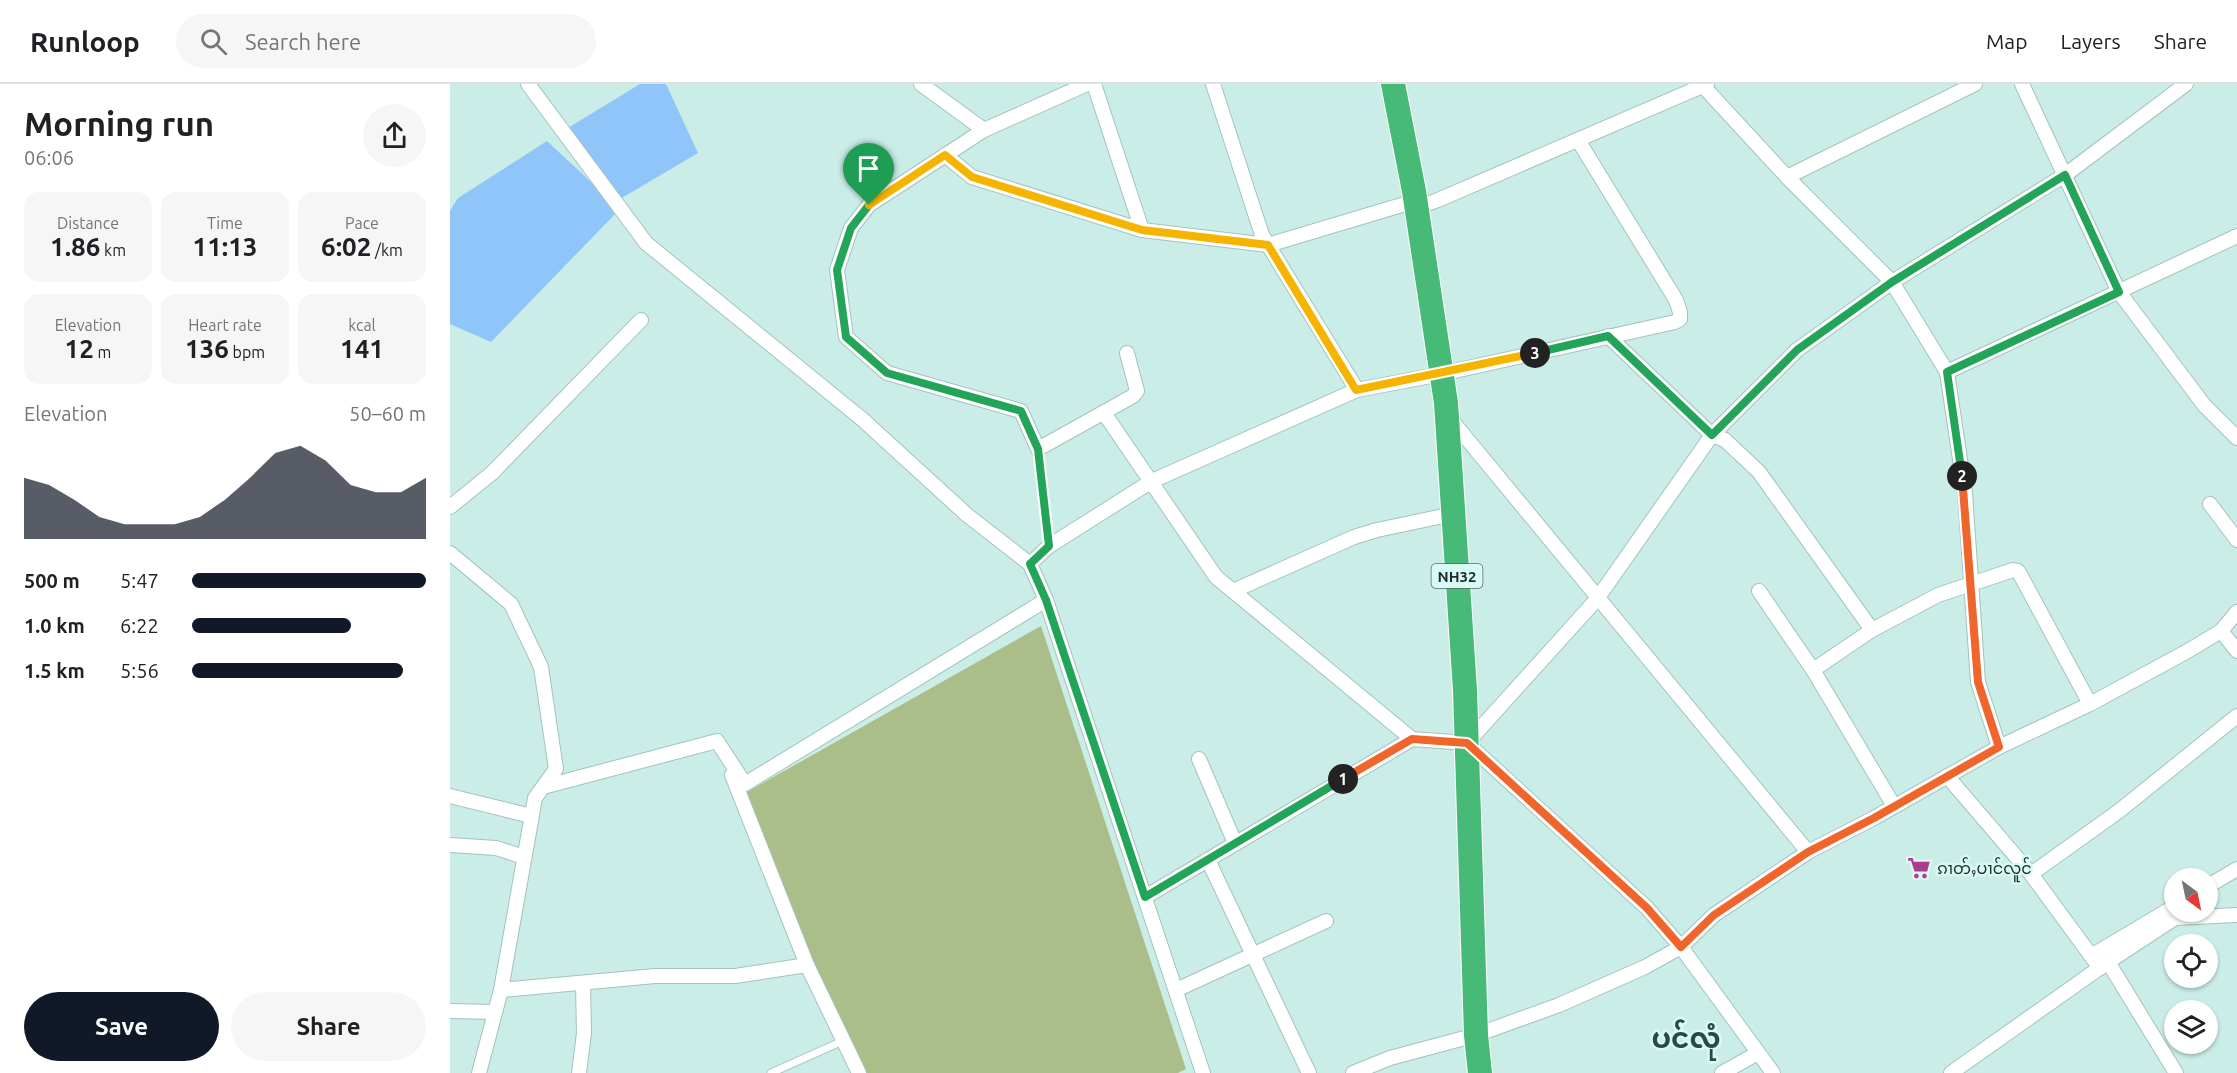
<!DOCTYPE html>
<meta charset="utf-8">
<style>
:root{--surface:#fff;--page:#f6f6f6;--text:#202124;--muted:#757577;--line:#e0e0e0;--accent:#111827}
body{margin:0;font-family:Ubuntu,"Noto Sans Myanmar",sans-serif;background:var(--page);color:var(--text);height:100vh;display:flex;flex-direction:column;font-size:22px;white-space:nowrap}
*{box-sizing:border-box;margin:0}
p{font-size:20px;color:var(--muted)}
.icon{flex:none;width:33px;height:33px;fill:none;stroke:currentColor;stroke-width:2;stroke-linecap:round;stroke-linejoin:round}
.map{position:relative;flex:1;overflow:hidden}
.drawer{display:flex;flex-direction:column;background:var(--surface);width:450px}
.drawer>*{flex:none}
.needle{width:39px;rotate:147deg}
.tools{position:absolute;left:1714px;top:784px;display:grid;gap:12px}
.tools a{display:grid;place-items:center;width:54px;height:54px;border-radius:50%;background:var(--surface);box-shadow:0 2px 4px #0004;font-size:30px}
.pin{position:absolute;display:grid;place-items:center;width:51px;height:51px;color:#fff;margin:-62px -26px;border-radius:50% 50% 50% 0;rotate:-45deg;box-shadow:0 0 6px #0007}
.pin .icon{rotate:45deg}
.km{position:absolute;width:30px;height:30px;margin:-15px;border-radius:50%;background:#222;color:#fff;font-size:16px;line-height:30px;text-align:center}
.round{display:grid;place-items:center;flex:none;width:63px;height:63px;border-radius:32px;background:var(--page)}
.overview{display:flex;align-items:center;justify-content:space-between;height:102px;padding:0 24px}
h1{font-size:33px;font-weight:600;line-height:45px}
.stats{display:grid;grid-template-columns:repeat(3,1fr);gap:9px;height:102px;padding:6px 24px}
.stats div{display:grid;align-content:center;border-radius:15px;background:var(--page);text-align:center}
.stats b{font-size:26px;font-weight:600}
.stats small{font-size:16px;font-weight:400}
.stats p{font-size:16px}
.chart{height:168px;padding:12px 24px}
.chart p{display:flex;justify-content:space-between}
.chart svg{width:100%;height:108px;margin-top:6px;fill:var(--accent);opacity:.7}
.cta{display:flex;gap:12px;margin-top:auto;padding:12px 24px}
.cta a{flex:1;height:69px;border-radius:36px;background:var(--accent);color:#fff;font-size:24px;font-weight:600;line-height:69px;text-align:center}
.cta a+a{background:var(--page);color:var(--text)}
ul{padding:0 24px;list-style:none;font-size:20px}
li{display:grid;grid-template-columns:96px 72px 1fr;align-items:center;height:45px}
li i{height:15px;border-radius:8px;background:var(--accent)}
header{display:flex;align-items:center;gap:36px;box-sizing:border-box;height:84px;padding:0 30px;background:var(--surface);border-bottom:2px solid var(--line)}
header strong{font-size:28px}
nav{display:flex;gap:33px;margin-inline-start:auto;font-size:21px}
.search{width:420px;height:54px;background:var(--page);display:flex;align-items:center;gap:15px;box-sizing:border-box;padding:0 21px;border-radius:33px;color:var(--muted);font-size:22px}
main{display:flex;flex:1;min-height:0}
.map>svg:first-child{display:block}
.green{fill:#abbd88}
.water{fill:#8fc5f8}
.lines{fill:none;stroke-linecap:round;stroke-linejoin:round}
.lane-casing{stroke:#a2c3be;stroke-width:9}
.street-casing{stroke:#a2c3be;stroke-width:16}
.highway-casing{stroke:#fff;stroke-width:26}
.lane{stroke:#fff;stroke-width:7}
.street{stroke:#fff;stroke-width:14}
.highway{stroke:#48ba77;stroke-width:24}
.split-1-casing{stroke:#fff;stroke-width:12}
.split-2-casing{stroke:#fff;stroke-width:12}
.split-3-casing{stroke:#fff;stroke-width:12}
.split-4-casing{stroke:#fff;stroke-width:12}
.split-1{stroke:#22a559;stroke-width:8}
.split-2{stroke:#f0652b;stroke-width:8}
.split-3{stroke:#22a559;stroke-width:8}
.split-4{stroke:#f5b400;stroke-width:8}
.labels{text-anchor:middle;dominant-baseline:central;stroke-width:5;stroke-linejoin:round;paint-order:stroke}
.shield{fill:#d8faf5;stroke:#566a67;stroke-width:1.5}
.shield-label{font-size:15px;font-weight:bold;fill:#1f2c2a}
.poi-label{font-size:16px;fill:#1f2c2a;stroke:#d8faf5;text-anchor:start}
.town-label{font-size:28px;font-weight:bold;fill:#2a4844;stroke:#d8faf5}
</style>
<header>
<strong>Runloop</strong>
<div class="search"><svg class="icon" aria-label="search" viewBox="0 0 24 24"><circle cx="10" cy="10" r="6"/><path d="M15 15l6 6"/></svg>Search here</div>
<nav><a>Map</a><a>Layers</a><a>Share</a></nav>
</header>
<main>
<section class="drawer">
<div class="overview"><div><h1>Morning run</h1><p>06:06</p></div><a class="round"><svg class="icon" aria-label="share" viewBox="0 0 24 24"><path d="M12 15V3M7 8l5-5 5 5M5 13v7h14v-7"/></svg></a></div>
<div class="stats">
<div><p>Distance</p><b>1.86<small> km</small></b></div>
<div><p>Time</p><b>11:13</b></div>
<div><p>Pace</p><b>6:02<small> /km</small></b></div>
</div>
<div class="stats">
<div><p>Elevation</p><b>12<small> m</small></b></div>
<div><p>Heart rate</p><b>136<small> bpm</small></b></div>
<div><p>kcal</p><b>141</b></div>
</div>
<div class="chart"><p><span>Elevation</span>50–60 m</p>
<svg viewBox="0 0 160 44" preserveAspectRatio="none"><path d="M0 44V19L10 22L20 28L30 35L40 38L50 38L60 38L70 35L80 28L90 19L100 9L110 6L120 12L130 22L140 25L150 25L160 19V44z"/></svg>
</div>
<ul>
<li><b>500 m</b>5:47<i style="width:100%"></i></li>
<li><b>1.0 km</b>6:22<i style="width:68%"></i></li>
<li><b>1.5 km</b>5:56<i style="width:90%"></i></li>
</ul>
<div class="cta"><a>Save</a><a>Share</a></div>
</section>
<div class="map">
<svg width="1787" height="989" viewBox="0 0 1787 989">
<rect width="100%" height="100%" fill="#cbede8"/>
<path class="green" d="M 591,542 L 736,985 L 728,989 L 405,989 L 297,708 Z"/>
<g class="water">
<path d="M 190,0 L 216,0 L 248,69 L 165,118 L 113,47 Z"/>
<path d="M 97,57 L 170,125 L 41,258 L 0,240 L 0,127 L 8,114 Z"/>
</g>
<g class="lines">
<g class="lane-casing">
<g id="lane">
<path d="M 588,365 L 599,462"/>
<path d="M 321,989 L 395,956"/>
</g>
</g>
<g class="street-casing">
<g id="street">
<path d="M 78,0 L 196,159 L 412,335 L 517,431 L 580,480"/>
<path d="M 471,0 L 534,46"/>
<path d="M 637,0 L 534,46 L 419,121 L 401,144 L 387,186 L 396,253 L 437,289 L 571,327 L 588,365 L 683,312 L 687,307 L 677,269"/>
<path d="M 644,0 L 692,146"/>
<path d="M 763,0 L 812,151 L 907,306"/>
<path d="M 1572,0 L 1669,208 L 1754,321 L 1787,354"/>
<path d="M 1253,2 L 1337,93 L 1442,198 L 1497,288 L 1515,409 L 1528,598 L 1549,663"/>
<path d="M 495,71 L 522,93 L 692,146 L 818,161 L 965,117"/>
<path d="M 1337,93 L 1525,0"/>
<path d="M 966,124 L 988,116 L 1257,0"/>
<path d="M 1158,252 L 1262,351 L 1275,356 L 1309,388 L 1422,546"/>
<path d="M 1497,288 L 1787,152"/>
<path d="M 654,329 L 766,493 L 962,655 L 1017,659 L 1197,824 L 1231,863 L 1323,989"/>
<path d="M 998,332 L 1358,768"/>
<path d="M 1760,420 L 1787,456"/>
<path d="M 0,423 L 42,389 L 191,236"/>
<path d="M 0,469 L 61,520 L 91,583 L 106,685 L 85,714 L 51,906 L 29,989"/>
<path d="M 783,507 L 904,453 L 927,446 L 1003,430"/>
<path d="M 1309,507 L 1363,586 L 1444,722"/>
<path d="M 1771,547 L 1787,567"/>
<path d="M 1363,586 L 1422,546 L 1488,511 L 1563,486 L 1568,487 L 1572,494 L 1640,620"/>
<path d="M 1017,659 L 1147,515 L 1262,351 L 1347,266 L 1442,198 L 1615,91 L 1736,0"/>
<path d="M 749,675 L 785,759"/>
<path d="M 282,691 L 357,881 L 409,989"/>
<path d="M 1497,692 L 1581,790 L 1650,884"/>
<path d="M 93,703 L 267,657 L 295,700 L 596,516"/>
<path d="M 0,712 L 81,732"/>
<path d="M 0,761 L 46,764 L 74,773"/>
<path d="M 758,776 L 859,989"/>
<path d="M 1581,790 L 1669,727 L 1787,632"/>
<path d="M 1758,802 L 1787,785"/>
<path d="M 695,813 L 962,655"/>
<path d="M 1641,872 L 1725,822"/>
<path d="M 1658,878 L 1726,989"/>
<path d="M 51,906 L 205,892 L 285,892 L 357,881"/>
<path d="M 726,906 L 876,837"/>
<path d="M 0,927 L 45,928"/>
<path d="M 129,989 L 134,949 L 133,899"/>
<path d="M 753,989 L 596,516 L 580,480 L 599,462 L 702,397 L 907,306 L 991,290 L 1225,238 L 1230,235 L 1230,228 L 1226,216 L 1128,56"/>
<path d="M 903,989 L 940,974 L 1026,951 L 1109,921 L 1195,883 L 1231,863 L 1264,831 L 1358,768 L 1424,734 L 1549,663 L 1640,620 L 1736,568 L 1771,547 L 1787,528"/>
<path d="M 1272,989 L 1308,969"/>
<path d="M 1501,989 L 1658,878 L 1725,834 L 1787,831"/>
</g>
</g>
<g class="highway-casing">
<path id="highway" d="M 943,0 L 964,107 L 996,319 L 1015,606 L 1026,951 L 1030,989"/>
</g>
<use href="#lane" class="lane"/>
<use href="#street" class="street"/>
<use href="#highway" class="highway"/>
</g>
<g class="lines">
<g class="split-1-casing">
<path id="split-1" d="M 419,121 L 401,144 L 387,186 L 396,253 L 437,289 L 571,327 L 588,365 L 599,462 L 580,480 L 596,516 L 695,813 L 893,695"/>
</g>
<g class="split-2-casing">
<path id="split-2" d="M 893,695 L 962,655 L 1017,659 L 1197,824 L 1231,863 L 1264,831 L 1358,768 L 1424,734 L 1549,663 L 1528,598 L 1512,392"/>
</g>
<g class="split-3-casing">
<path id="split-3" d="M 1085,269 L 1158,252 L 1262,351 L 1347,266 L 1442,198 L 1615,91 L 1669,208 L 1497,288 L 1512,392"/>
</g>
<g class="split-4-casing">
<path id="split-4" d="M 419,121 L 495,71 L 522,93 L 692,146 L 818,161 L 906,306 L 1085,269"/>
</g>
<use href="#split-1" class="split-1"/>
<use href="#split-2" class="split-2"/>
<use href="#split-3" class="split-3"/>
<use href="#split-4" class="split-4"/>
</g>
<defs>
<g id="supermarket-bare" transform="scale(1.8)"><path d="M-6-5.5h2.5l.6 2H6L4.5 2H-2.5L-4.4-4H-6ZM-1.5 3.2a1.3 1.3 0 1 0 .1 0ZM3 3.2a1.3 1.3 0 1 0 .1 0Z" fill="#b13a91" stroke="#d8faf5" stroke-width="2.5" paint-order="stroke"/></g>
</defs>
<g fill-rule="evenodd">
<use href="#supermarket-bare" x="1469" y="784"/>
</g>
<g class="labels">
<rect class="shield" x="981.5" y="480" width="51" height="24" rx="4.5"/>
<g class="shield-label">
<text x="1007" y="492">NH32</text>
</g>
<g class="poi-label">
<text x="1487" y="784">ၵၢတ်ႇပၢင်လူင်</text>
</g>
<g class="town-label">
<text x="1236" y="953">ပင်လုံ</text>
</g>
</g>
</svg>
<div class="tools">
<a><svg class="needle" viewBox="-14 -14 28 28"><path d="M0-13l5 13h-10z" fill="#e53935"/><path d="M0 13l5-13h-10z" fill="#757577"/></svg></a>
<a><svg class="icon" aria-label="locate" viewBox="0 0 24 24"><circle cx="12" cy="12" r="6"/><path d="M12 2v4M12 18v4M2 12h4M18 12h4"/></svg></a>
<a><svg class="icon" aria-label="layers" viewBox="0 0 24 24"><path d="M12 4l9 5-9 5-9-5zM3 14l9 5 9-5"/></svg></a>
</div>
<div class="pin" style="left:419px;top:121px;background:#1e9e55"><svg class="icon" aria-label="arrive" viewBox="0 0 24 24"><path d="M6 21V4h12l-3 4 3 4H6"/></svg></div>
<b class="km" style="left:893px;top:695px">1</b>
<b class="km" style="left:1512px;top:392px">2</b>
<b class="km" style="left:1085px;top:269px">3</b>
</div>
</main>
